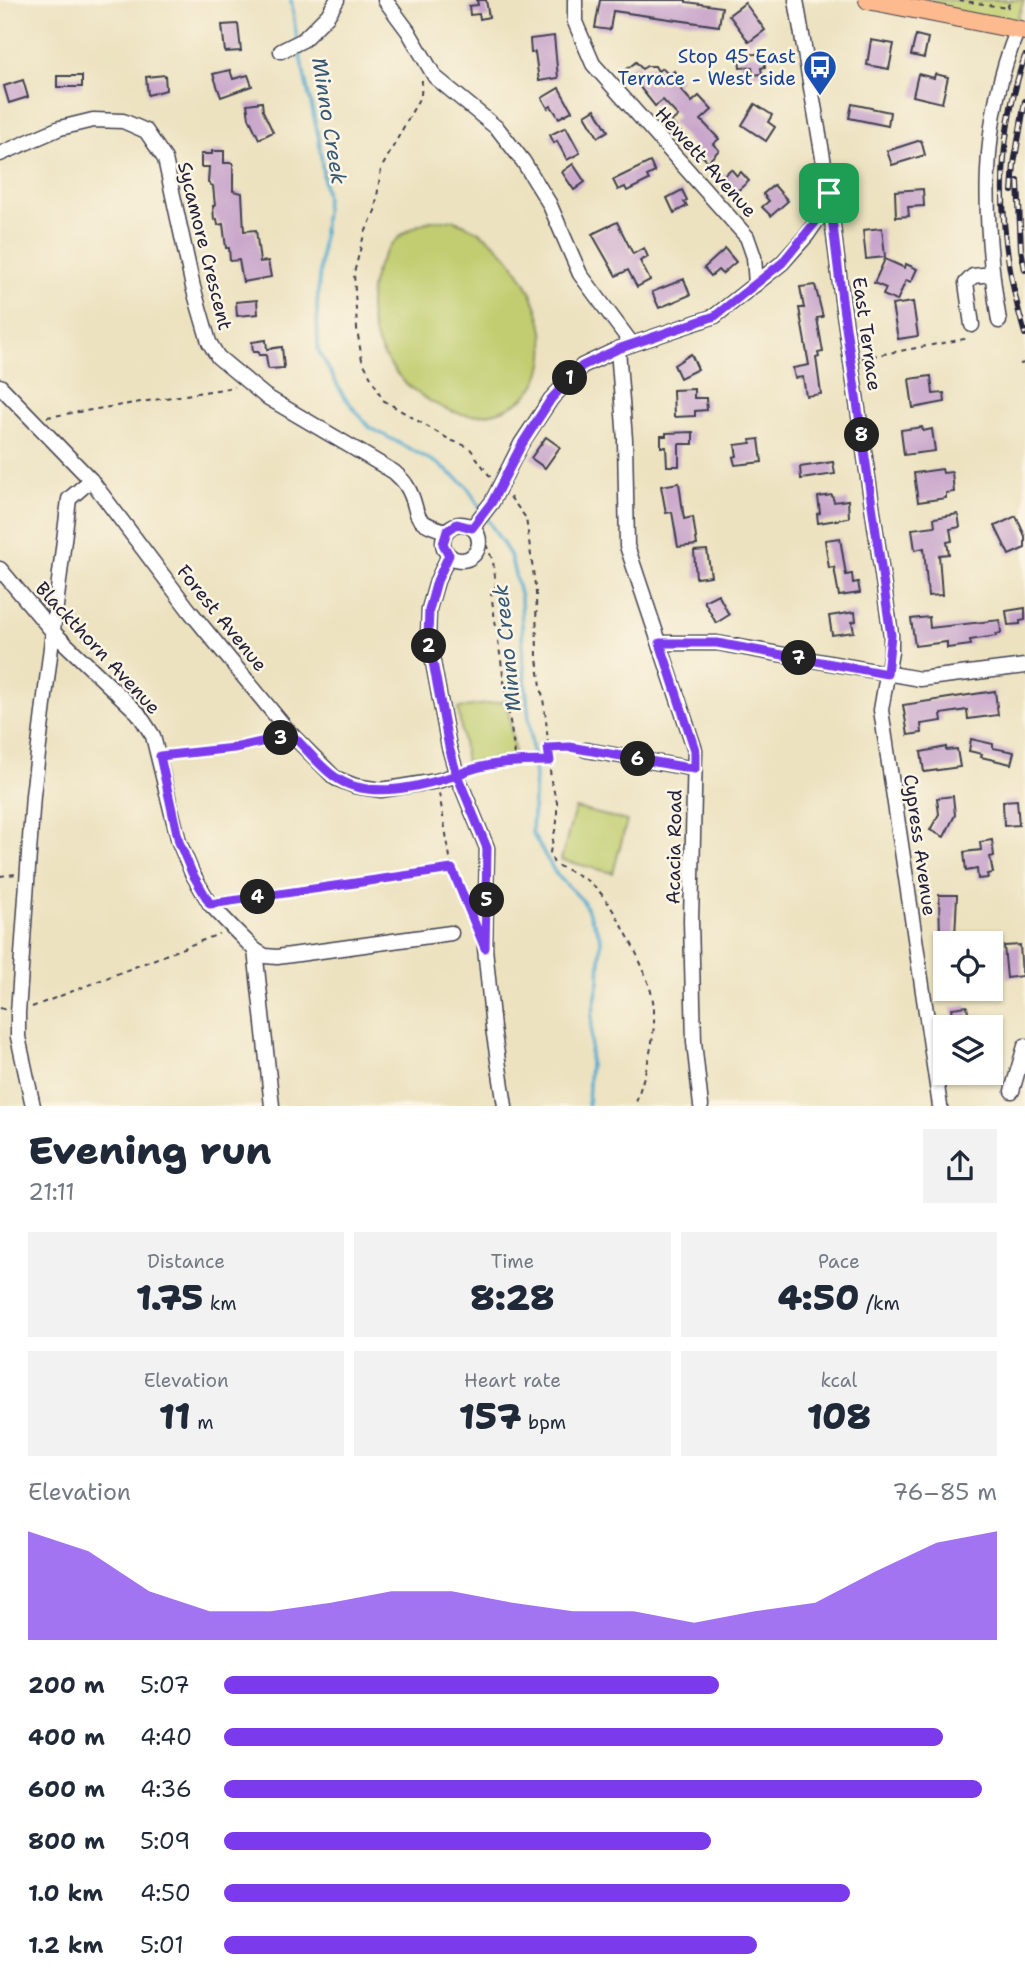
<!DOCTYPE html>
<meta charset="utf-8">
<style>
:root{--surface:#fff;--page:#f2f2f3;--text:#1f2937;--muted:#747a83;--accent:#7c3aed}
body{margin:0;font-family:"Shantell Sans",sans-serif;background:var(--page);color:var(--text);height:100vh;display:flex;flex-direction:column;font-size:26px;white-space:nowrap}
*{box-sizing:border-box;margin:0}
p{font-size:23px;color:var(--muted)}
.icon{flex:none;width:38px;height:38px;fill:none;stroke:currentColor;stroke-width:2;stroke-linecap:round;stroke-linejoin:round}
.map{position:relative;height:1106px;overflow:hidden}
.sheet{display:flex;flex-direction:column;background:var(--surface);flex:1}
.sheet>*{flex:none}
.controls{position:absolute;left:933px;top:931px;display:grid;gap:14px}
.controls a{display:grid;place-items:center;width:70px;height:70px;border-radius:0px;background:var(--surface);box-shadow:0 2px 5px #0004;font-size:35px}
.pin{position:absolute;display:grid;place-items:center;width:60px;height:60px;color:#fff;margin:-30px;border-radius:14px;box-shadow:0 4px 10px #0006}
.km{position:absolute;width:35px;height:35px;margin:-18px;border-radius:50%;background:#222;color:#fff;font-size:19px;line-height:35px;text-align:center}
.round{display:grid;place-items:center;flex:none;width:74px;height:74px;border-radius:0px;background:var(--page)}
.head{display:flex;align-items:center;justify-content:space-between;height:119px;padding:0 28px}
h1{font-size:38px;font-weight:800;line-height:52px}
.stats{display:grid;grid-template-columns:repeat(3,1fr);gap:10px;height:119px;padding:7px 28px}
.stats div{display:grid;align-content:center;border-radius:0px;background:var(--page);text-align:center}
.stats b{font-size:35px;font-weight:800}
.stats small{font-size:19px;font-weight:400}
.stats p{font-size:19px}
.chart{height:196px;padding:14px 28px}
.chart p{display:flex;justify-content:space-between}
.chart svg{width:100%;height:126px;margin-top:7px;fill:var(--accent);opacity:.7}
ul{padding:0 28px;list-style:none;font-size:23px}
li{display:grid;grid-template-columns:112px 84px 1fr;align-items:center;height:52px}
li i{height:18px;border-radius:9px;background:var(--accent)}
.map>svg:first-child{display:block}
.green{fill:#c1cd6f;stroke:#727855;stroke-width:2}
.lines{fill:none;stroke-linecap:round;stroke-linejoin:round}
.stream{stroke:#4fa8cc;stroke-width:3.5}
.building{fill:#c7a4cb}
.minor-casing{stroke:#403f4f;stroke-width:17}
.major-casing{stroke:#403f4f;stroke-width:20}
.path{stroke:#403f4f;stroke-width:2;stroke-dasharray:5 5;stroke-linecap:butt}
.minor{stroke:#fff;stroke-width:14}
.major{stroke:#fcba8e;stroke-width:18}
.rail-casing{stroke:#22223b;stroke-width:6}
.rail{stroke:#fcf5e5;stroke-width:3.5;stroke-dasharray:10;stroke-linecap:butt}
.route-casing{stroke:#fff;stroke-width:14}
.route{stroke:#7c3aed;stroke-width:9}
.labels{text-anchor:middle;dominant-baseline:central;stroke-width:5;stroke-linejoin:round;paint-order:stroke}
.transit-label{font-size:19px;fill:#164399;stroke:#fcf5e5;text-anchor:end}
.street-label{font-size:19px;fill:#22223b;stroke:#fcf5e5}
.water-label{font-size:21px;font-style:italic;fill:#345875;stroke:#fcf5e5}
</style>
<div class="map">
<svg width="1025" height="1106" viewBox="0 0 1025 1106">
<rect width="100%" height="100%" fill="#fcf5e5"/>
<filter id="ink" filterUnits="userSpaceOnUse"><feTurbulence type="fractalNoise" baseFrequency=".0143" numOctaves="2"/><feDisplacementMap in="SourceGraphic" scale="14" xChannelSelector="R" yChannelSelector="G"/><feConvolveMatrix kernelMatrix="1 2 1 2 8 2 1 2 1" color-interpolation-filters="sRGB"/></filter>
<filter id="wash" filterUnits="userSpaceOnUse"><feTurbulence type="fractalNoise" baseFrequency=".00686" numOctaves="4" result="noise"/><feDisplacementMap in="SourceGraphic" scale="28" xChannelSelector="R" yChannelSelector="G"/><feGaussianBlur stdDeviation="1.57" result="paint"/><feColorMatrix in="noise" values="0 0 0 0 0 0 0 0 0 0 0 0 0 0 0 0 0 1.4 0 .05"/><feComposite in="paint" operator="in"/></filter>
<g filter="url(#wash)">
<rect width="100%" height="100%" fill="#ece2c0"/>
<g class="green">
<path d="M 868,0 L 1024,0 L 1014,28 Z"/>
<path d="M 453,220 C 469,226 482,232 494,243 C 541,284 578,388 496,412 C 470,419 452,414 430,401 C 409,389 391,370 380,348 C 357,301 374,238 427,222 C 435,219 444,220 453,220 Z"/>
<path d="M 507,701 L 515,756 L 466,763 L 458,708 Z"/>
<path d="M 575,808 L 627,821 L 613,873 L 561,860 Z"/>
</g>
<g class="lines">
<g class="stream">
<path d="M 291,0 L 297,39"/>
<path d="M 298,47 L 319,139 L 326,199 L 317,305 L 318,350 L 343,395 L 369,427 L 438,464 L 466,485 L 482,510"/>
<path d="M 486,517 L 510,555 L 521,598 L 523,660 L 535,777 L 532,833 L 556,874 L 583,901 L 601,938 L 599,981 L 592,1016 L 588,1106"/>
</g>
</g>
<g id="blocks">
<g class="building">
<path d="M 477,0 L 486,0 L 489,17 L 480,19 L 479,14 L 470,15 L 469,6 L 478,5 Z"/>
<path d="M 600,0 L 686,0 L 686,2 L 722,7 L 719,26 L 613,11 L 610,30 L 595,28 Z"/>
<path d="M 745,3 L 765,30 L 749,42 L 729,15 Z"/>
<path d="M 238,24 L 241,51 L 225,52 L 222,25 Z"/>
<path d="M 916,35 L 928,38 L 924,58 L 911,55 Z"/>
<path d="M 554,36 L 558,78 L 539,81 L 535,52 L 531,53 L 530,39 Z"/>
<path d="M 871,40 L 894,44 L 889,69 L 867,65 Z"/>
<path d="M 763,53 L 765,67 L 761,68 L 762,74 L 753,75 L 752,67 L 740,68 L 739,56 Z"/>
<path d="M 636,62 L 642,69 L 647,66 L 655,66 L 658,71 L 662,68 L 669,75 L 674,71 L 681,80 L 676,84 L 692,102 L 699,96 L 712,110 L 701,120 L 719,139 L 713,144 L 719,150 L 708,162 L 671,122 L 678,116 L 663,100 L 655,106 L 626,70 Z"/>
<path d="M 230,70 L 233,79 L 248,75 L 252,86 L 221,97 L 213,74 Z"/>
<path d="M 918,74 L 934,78 L 935,74 L 948,77 L 942,103 L 913,96 Z"/>
<path d="M 165,75 L 166,90 L 148,95 L 146,77 Z"/>
<rect x="57" y="76" width="25" height="11"/>
<path d="M 23,80 L 28,97 L 9,103 L 4,86 Z"/>
<path d="M 559,88 L 572,111 L 559,118 L 551,106 L 548,108 L 542,98 Z"/>
<path d="M 262,102 L 263,111 L 273,132 L 259,139 L 249,118 L 247,104 Z"/>
<path d="M 755,104 L 772,115 L 768,122 L 775,127 L 766,141 L 742,125 Z"/>
<path d="M 852,104 L 890,112 L 888,126 L 849,118 Z"/>
<path d="M 595,109 L 608,131 L 598,137 L 585,115 Z"/>
<path d="M 566,127 L 580,153 L 567,160 L 557,141 L 554,143 L 550,135 Z"/>
<path d="M 921,140 L 925,155 L 892,165 L 887,151 Z"/>
<path d="M 212,151 L 224,151 L 224,163 L 233,163 L 233,191 L 242,193 L 244,231 L 256,230 L 260,262 L 268,261 L 271,277 L 243,282 L 239,260 L 230,261 L 229,248 L 226,248 L 223,224 L 218,225 L 217,219 L 214,220 L 213,206 L 215,206 L 213,186 L 208,183 L 209,167 L 201,167 L 201,154 L 212,154 Z"/>
<path d="M 650,162 L 655,172 L 647,176 L 649,180 L 627,191 L 625,187 L 618,190 L 613,180 Z"/>
<path d="M 573,164 L 585,182 L 574,190 L 562,172 Z"/>
<path d="M 731,169 L 737,176 L 741,172 L 749,181 L 736,192 L 722,177 Z"/>
<path d="M 774,185 L 788,201 L 771,216 L 762,207 L 769,201 L 763,194 Z"/>
<path d="M 923,189 L 924,206 L 908,207 L 909,216 L 896,217 L 895,191 Z"/>
<path d="M 682,190 L 687,200 L 684,202 L 687,206 L 674,213 L 667,198 Z"/>
<path d="M 617,222 L 633,254 L 644,248 L 648,257 L 640,261 L 650,280 L 637,287 L 628,270 L 616,276 L 592,234 Z"/>
<path d="M 882,228 L 885,257 L 866,259 L 863,230 Z"/>
<path d="M 725,249 L 736,262 L 722,274 L 718,270 L 711,276 L 704,268 Z"/>
<path d="M 885,259 L 905,268 L 906,264 L 917,269 L 911,282 L 906,280 L 897,301 L 883,295 L 886,288 L 874,283 Z"/>
<path d="M 684,279 L 690,295 L 659,308 L 652,292 Z"/>
<path d="M 815,285 L 823,317 L 817,318 L 823,352 L 818,353 L 819,357 L 816,358 L 821,394 L 806,396 L 803,377 L 795,378 L 793,368 L 809,365 L 799,308 L 804,308 L 800,287 Z"/>
<path d="M 257,300 L 258,314 L 237,316 L 236,302 Z"/>
<path d="M 913,302 L 918,336 L 898,339 L 892,305 Z"/>
<path d="M 266,340 L 267,349 L 282,347 L 284,368 L 268,369 L 266,355 L 259,355 L 259,352 L 253,352 L 252,342 Z"/>
<path d="M 691,354 L 698,369 L 680,378 L 674,365 Z"/>
<path d="M 931,376 L 933,394 L 944,393 L 945,402 L 913,408 L 909,379 Z"/>
<path d="M 694,389 L 694,398 L 706,398 L 707,410 L 695,411 L 695,416 L 674,417 L 673,390 Z"/>
<path d="M 922,427 L 923,431 L 932,429 L 935,451 L 904,455 L 901,430 Z"/>
<path d="M 693,432 L 693,444 L 679,444 L 679,466 L 667,466 L 666,447 L 661,447 L 661,436 L 666,436 L 666,433 Z"/>
<path d="M 546,437 L 560,447 L 545,468 L 531,458 Z"/>
<path d="M 759,439 L 762,462 L 735,465 L 733,457 L 737,456 L 735,445 L 751,443 L 750,440 Z"/>
<path d="M 833,462 L 835,474 L 801,479 L 800,467 Z"/>
<path d="M 942,469 L 943,473 L 952,472 L 954,492 L 946,493 L 946,498 L 918,502 L 914,473 Z"/>
<path d="M 679,483 L 684,519 L 693,517 L 697,545 L 678,547 L 672,512 L 666,513 L 661,486 Z"/>
<path d="M 832,495 L 834,502 L 848,500 L 849,518 L 818,523 L 817,514 L 820,513 L 818,497 Z"/>
<path d="M 958,514 L 960,527 L 950,529 L 952,541 L 947,542 L 949,554 L 939,555 L 942,595 L 928,596 L 924,548 L 915,550 L 912,529 L 935,526 L 934,518 Z"/>
<path d="M 1016,516 L 1025,536 L 1025,548 L 1009,555 L 995,526 Z"/>
<path d="M 840,538 L 846,575 L 852,574 L 853,583 L 858,582 L 860,593 L 839,596 L 834,567 L 829,568 L 825,540 Z"/>
<path d="M 707,550 L 711,576 L 696,578 L 694,551 Z"/>
<path d="M 718,594 L 729,615 L 716,623 L 704,601 Z"/>
<path d="M 1025,608 L 1025,620 L 1020,621 L 1020,624 L 1008,625 L 1006,611 Z"/>
<path d="M 855,612 L 856,621 L 852,622 L 854,632 L 832,635 L 829,616 Z"/>
<path d="M 929,617 L 930,628 L 1000,620 L 1001,633 L 996,634 L 996,636 L 970,640 L 971,645 L 947,648 L 947,642 L 915,646 L 911,619 Z"/>
<path d="M 995,691 L 998,715 L 968,719 L 967,710 L 941,714 L 942,721 L 921,724 L 922,733 L 908,735 L 903,705 Z"/>
<path d="M 971,739 L 993,744 L 993,748 L 1014,752 L 1011,764 L 981,757 L 982,754 L 969,751 Z"/>
<path d="M 946,747 L 946,750 L 957,749 L 960,767 L 924,772 L 921,752 Z"/>
<path d="M 953,796 L 955,815 L 944,837 L 930,830 L 939,814 L 937,798 Z"/>
<path d="M 1017,800 L 1019,825 L 1004,826 L 1003,801 Z"/>
<path d="M 992,840 L 994,856 L 990,857 L 993,873 L 987,874 L 988,878 L 978,879 L 977,869 L 966,871 L 964,852 L 981,850 L 980,842 Z"/>
<path d="M 939,895 L 957,895 L 955,937 L 940,937 Z"/>
<path d="M 1020,945 L 1022,976 L 1007,978 L 1004,946 Z"/>
<path d="M 967,1006 L 970,1027 L 955,1027 L 952,1008 Z"/>
</g>
</g>
</g>
<g filter="url(#ink)">
<use href="#blocks" fill-opacity="0" stroke="#403f4f" stroke-width="2"/>
<g class="lines">
<g class="minor-casing">
<g id="minor">
<path d="M 385,0 L 408,31 L 435,77 L 498,129 L 523,161 L 549,203 L 580,274 L 632,344"/>
<path d="M 575,0 L 575,22 L 593,64 L 747,237 L 754,257 L 756,284"/>
<path d="M 796,0 L 829,193 L 842,300 L 891,635 L 891,652 L 881,710 L 940,1106"/>
<path d="M 281,51 L 303,40 L 328,15 L 337,0"/>
<path d="M 0,154 L 60,128 L 93,120 L 123,121 L 146,131 L 165,159 L 193,287 L 209,342 L 218,357 L 265,396 L 394,472 C 398,476 403,480 406,485 C 423,511 405,521 447,531"/>
<path d="M 999,321 C 983,221 979,123 1018,29"/>
<path d="M 972,325 L 966,283 L 973,276 L 992,274"/>
<path d="M 618,349 L 625,440 L 627,546 L 695,750 L 691,921 L 694,1042 L 701,1106"/>
<path d="M 0,386 L 91,480 L 189,610 L 289,732 L 335,778 L 355,786 L 381,790 L 437,781 L 457,775"/>
<circle cx="461" cy="542" r="18"/>
<path d="M 472,528 L 492,502 L 521,444 L 551,399 L 582,366 L 618,349 L 715,316 L 782,263 L 807,235 L 818,219 L 828,194"/>
<path d="M 449,555 L 437,581 L 429,609 L 428,636 L 449,747 L 457,775 L 487,848 L 485,948 L 493,1028 L 505,1106"/>
<path d="M 0,569 L 53,632 L 138,713 L 153,736 L 179,842 L 192,873 L 210,904 L 233,928 L 255,950 L 265,956 L 277,957 L 451,933"/>
<path d="M 660,643 L 717,643 L 920,679 L 1025,666"/>
<path d="M 586,750 L 695,769"/>
<path d="M 255,950 L 272,1106"/>
<path d="M 1012,1091 L 1025,1046"/>
<path d="M 33,1106 L 18,1037 L 18,1013 L 33,795 L 69,499 L 91,480"/>
</g>
</g>
<g class="major-casing">
<path id="major" d="M 868,0 L 1025,31"/>
</g>
<g class="path">
<path d="M 959,0 L 1007,8"/>
<path d="M 1007,8 L 1011,0"/>
<path d="M 422,80 L 421,95 L 381,169 L 375,211 L 364,235 L 354,273 L 357,329 L 362,360 L 383,400 L 450,440 L 469,447 L 491,478"/>
<path d="M 862,358 L 970,338"/>
<path d="M 1020,364 L 1025,363"/>
<path d="M 47,417 L 235,387"/>
<path d="M 510,497 L 526,518 L 536,593 L 537,659 L 546,719 L 551,781 L 557,802 L 557,822 L 550,852 L 554,864 C 569,871 584,876 596,888 C 616,908 649,973 653,1001 C 658,1036 645,1073 635,1106"/>
<path d="M 482,535 L 493,561 L 496,585 L 491,593 L 516,762"/>
<path d="M 550,748 L 572,748"/>
<path d="M 171,755 L 234,748 L 276,739"/>
<path d="M 468,770 L 522,761 L 549,761"/>
<path d="M 453,870 L 472,913"/>
<path d="M 0,876 L 16,874"/>
<path d="M 226,902 L 452,869 L 439,793"/>
<path d="M 32,1007 L 219,934"/>
<path d="M 0,1008 L 7,1010"/>
</g>
<use href="#minor" class="minor"/>
<use href="#major" class="major"/>
<g class="rail-casing">
<g id="rail">
<path d="M 1025,56 C 993,148 998,242 1025,334"/>
<path d="M 1018,181 L 1021,249 L 1025,270"/>
<path d="M 1012,191 L 1014,164 L 1025,101"/>
</g>
</g>
<use href="#rail" class="rail"/>
</g>
</g>
<g class="lines" filter="url(#ink)">
<g class="route-casing">
<path id="route" d="M 829,193 L 818,219 L 782,263 L 715,316 L 618,349 L 582,366 L 551,399 L 522,444 L 492,502 L 472,528 L 457,524 L 447,531 L 443,544 L 449,555 L 437,581 L 429,610 L 428,636 L 449,747 L 457,775 C 422,786 368,801 335,777 C 319,766 306,748 292,735 L 234,748 L 160,756 L 179,842 L 192,873 L 210,904 L 452,869 L 485,948 L 487,848 L 457,775 C 485,762 519,761 550,761 L 548,748 L 570,747 L 695,769 L 695,750 L 660,643 L 717,643 L 887,674 L 891,635 L 842,300 L 829,193"/>
</g>
<use href="#route" class="route"/>
</g>
<defs>
<g id="bus-pin" transform="scale(1.75)"><path d="M0 17L-7.5 6A9.5 9.5 0 1 1 7.5 6Z" fill="#1a4fb4" stroke="#fcf5e5"/><path d="M-5-6H5V4H4V6H2V4H-2V6H-4V4H-5ZM-3.5-4V0h7V-4ZM-3.5 1.2v1.5H-2V1.2ZM2 1.2v1.5H3.5V1.2Z" fill="#fff"/></g>
</defs>
<g fill-rule="evenodd">
<use href="#bus-pin" x="820" y="67"/>
</g>
<g class="labels">
<g class="transit-label">
<text x="796" y="56">Stop 45 East<tspan x="796" dy="22">Terrace - West side</tspan></text>
</g>
<g class="street-label">
<text transform="translate(706 162) rotate(48)">Hewett Avenue</text>
<text transform="translate(205 246) rotate(76)">Sycamore Crescent</text>
<text transform="translate(867 334) rotate(82)">East Terrace</text>
<text transform="translate(222 618) rotate(51)">Forest Avenue</text>
<text transform="translate(98 648) rotate(47)">Blackthorn Avenue</text>
<text transform="translate(920 845) rotate(82)">Cypress Avenue</text>
<text transform="translate(674 847) rotate(-89)">Acacia Road</text>
</g>
<g class="water-label">
<text transform="translate(329 121) rotate(81)">Minno Creek</text>
<text transform="translate(507 648) rotate(-96)">Minno Creek</text>
</g>
</g>
</svg>
<div class="controls">
<a><svg class="icon" aria-label="locate" viewBox="0 0 24 24"><circle cx="12" cy="12" r="6"/><path d="M12 2v4M12 18v4M2 12h4M18 12h4"/></svg></a>
<a><svg class="icon" aria-label="layers" viewBox="0 0 24 24"><path d="M12 4l9 5-9 5-9-5zM3 14l9 5 9-5"/></svg></a>
</div>
<div class="pin" style="left:829px;top:193px;background:#1e9e55"><svg class="icon" aria-label="arrive" viewBox="0 0 24 24"><path d="M6 21V4h12l-3 4 3 4H6"/></svg></div>
<b class="km" style="left:570px;top:378px">1</b>
<b class="km" style="left:429px;top:646px">2</b>
<b class="km" style="left:281px;top:738px">3</b>
<b class="km" style="left:258px;top:897px">4</b>
<b class="km" style="left:487px;top:900px">5</b>
<b class="km" style="left:638px;top:759px">6</b>
<b class="km" style="left:799px;top:658px">7</b>
<b class="km" style="left:862px;top:435px">8</b>
</div>
<section class="sheet">
<div class="head"><div><h1>Evening run</h1><p>21:11</p></div><a class="round"><svg class="icon" aria-label="share" viewBox="0 0 24 24"><path d="M12 15V3M7 8l5-5 5 5M5 13v7h14v-7"/></svg></a></div>
<div class="stats">
<div><p>Distance</p><b>1.75<small> km</small></b></div>
<div><p>Time</p><b>8:28</b></div>
<div><p>Pace</p><b>4:50<small> /km</small></b></div>
</div>
<div class="stats">
<div><p>Elevation</p><b>11<small> m</small></b></div>
<div><p>Heart rate</p><b>157<small> bpm</small></b></div>
<div><p>kcal</p><b>108</b></div>
</div>
<div class="chart"><p><span>Elevation</span>76–85 m</p>
<svg viewBox="0 0 160 44" preserveAspectRatio="none"><path d="M0 44V6L10 13L20 27L30 34L40 34L50 31L60 27L70 27L80 31L90 34L100 34L110 38L120 34L130 31L140 20L150 10L160 6V44z"/></svg>
</div>
<ul>
<li><b>200 m</b>5:07<i style="width:64%"></i></li>
<li><b>400 m</b>4:40<i style="width:93%"></i></li>
<li><b>600 m</b>4:36<i style="width:98%"></i></li>
<li><b>800 m</b>5:09<i style="width:63%"></i></li>
<li><b>1.0 km</b>4:50<i style="width:81%"></i></li>
<li><b>1.2 km</b>5:01<i style="width:69%"></i></li>
</ul>
</section>
